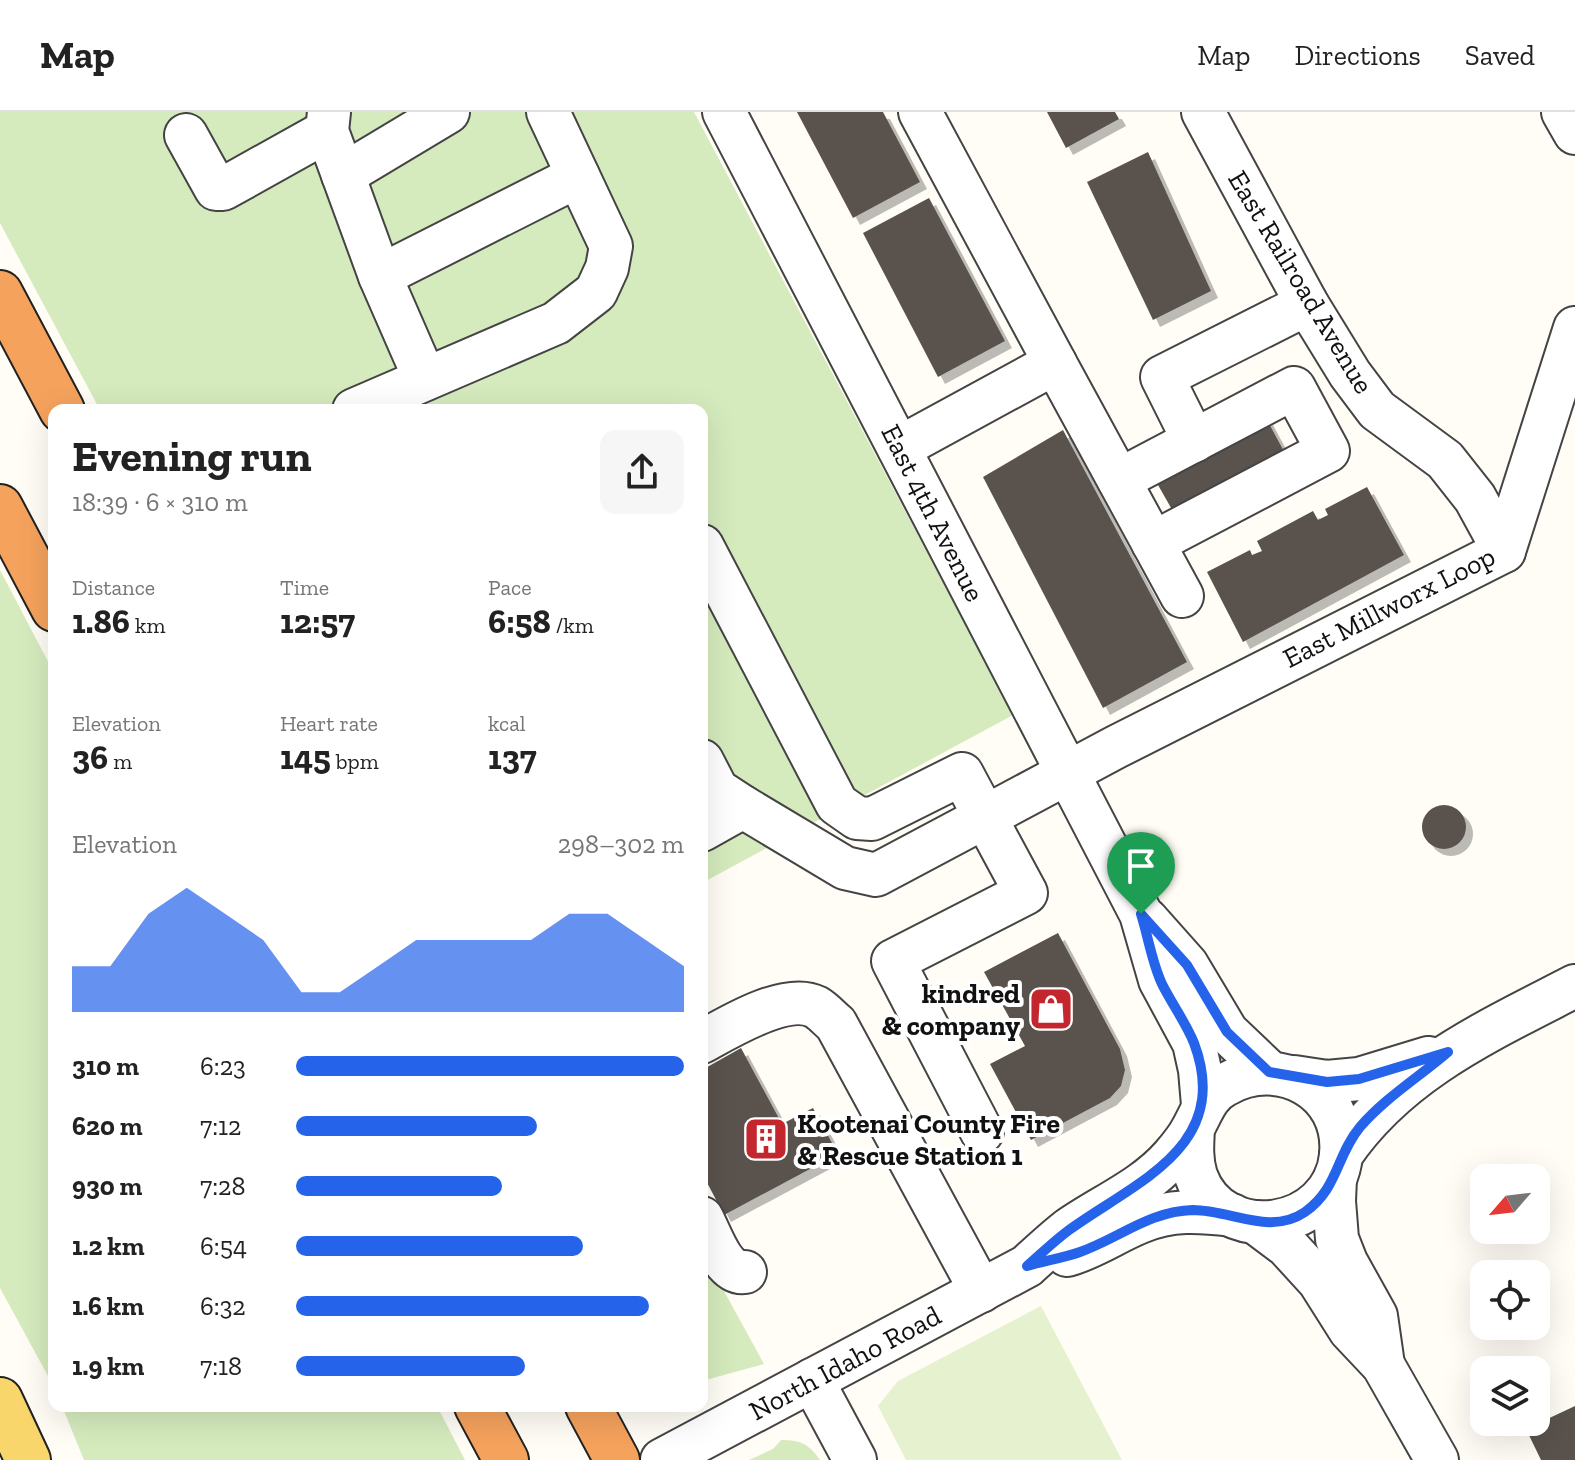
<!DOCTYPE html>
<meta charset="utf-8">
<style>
:root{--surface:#fff;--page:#f6f6f6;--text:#222;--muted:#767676;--line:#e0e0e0;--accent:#2563eb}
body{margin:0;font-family:"Zilla Slab",serif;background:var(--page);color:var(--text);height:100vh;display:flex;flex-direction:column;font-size:30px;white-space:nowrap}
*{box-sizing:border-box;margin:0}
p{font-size:26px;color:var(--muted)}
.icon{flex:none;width:44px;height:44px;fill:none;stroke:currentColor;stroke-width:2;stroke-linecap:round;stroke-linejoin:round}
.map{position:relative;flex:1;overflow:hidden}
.panel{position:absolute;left:48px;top:292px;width:660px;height:1008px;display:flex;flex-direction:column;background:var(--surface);border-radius:16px;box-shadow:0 8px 32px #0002}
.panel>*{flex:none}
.needle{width:52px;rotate:242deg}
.tools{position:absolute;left:1470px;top:1052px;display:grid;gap:16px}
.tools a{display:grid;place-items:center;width:80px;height:80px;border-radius:16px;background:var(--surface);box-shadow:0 8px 32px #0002;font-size:40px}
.pin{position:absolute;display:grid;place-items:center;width:68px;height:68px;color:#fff;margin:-82px -34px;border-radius:50% 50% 50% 0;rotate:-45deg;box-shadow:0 0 8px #0007}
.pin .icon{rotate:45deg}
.round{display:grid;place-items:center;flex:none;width:84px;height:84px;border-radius:16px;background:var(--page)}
.headline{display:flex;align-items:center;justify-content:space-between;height:136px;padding:0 24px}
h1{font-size:44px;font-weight:700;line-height:60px}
.metrics{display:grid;grid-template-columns:repeat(3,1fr);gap:12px;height:136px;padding:8px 24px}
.metrics div{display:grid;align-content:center}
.metrics b{font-size:34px;font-weight:700}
.metrics small{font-size:22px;font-weight:400}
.metrics p{font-size:22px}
.chart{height:224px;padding:16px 24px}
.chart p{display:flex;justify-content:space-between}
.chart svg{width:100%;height:144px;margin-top:8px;fill:var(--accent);opacity:.7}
ul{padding:0 24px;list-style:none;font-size:26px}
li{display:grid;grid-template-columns:128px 96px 1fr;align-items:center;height:60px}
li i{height:20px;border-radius:10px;background:var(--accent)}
header{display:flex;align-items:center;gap:48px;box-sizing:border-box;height:112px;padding:0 40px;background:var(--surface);border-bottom:2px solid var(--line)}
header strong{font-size:38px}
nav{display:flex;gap:44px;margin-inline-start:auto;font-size:28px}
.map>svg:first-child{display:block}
.green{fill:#d5ebbd}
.pitch{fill:#e6f2cf}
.building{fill:#5a524d;filter:url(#shadow)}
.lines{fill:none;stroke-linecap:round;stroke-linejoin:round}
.minor-casing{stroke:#444;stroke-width:46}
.major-casing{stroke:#222;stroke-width:48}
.highway-casing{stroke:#222;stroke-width:48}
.minor{stroke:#fff;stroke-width:42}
.major{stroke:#f9d66b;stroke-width:44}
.highway{stroke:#f5a25d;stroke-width:44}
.route-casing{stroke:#fff;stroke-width:16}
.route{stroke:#2563eb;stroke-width:10}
.labels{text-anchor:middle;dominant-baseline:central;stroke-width:8;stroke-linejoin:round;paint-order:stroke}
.street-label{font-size:28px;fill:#111;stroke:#fff}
.poi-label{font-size:28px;font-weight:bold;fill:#111;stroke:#fff;text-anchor:end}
</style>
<header>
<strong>Map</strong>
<nav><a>Map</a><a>Directions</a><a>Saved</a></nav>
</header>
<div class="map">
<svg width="1575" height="1348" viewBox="0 0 1575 1348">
<defs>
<filter id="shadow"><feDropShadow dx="7" dy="7" stdDeviation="0" flood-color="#0004"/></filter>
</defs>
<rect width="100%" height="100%" fill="#fffdf5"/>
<g class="green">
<path d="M 0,0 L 694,0 L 1013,603 L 702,771 L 702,298 L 100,298 L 0,111 Z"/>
<path d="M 0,458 L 54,561 L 54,1275 L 0,1176 Z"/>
<path d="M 702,1139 L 764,1252 L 702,1269 Z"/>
<path d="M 62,1294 L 437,1294 L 465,1348 L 84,1348 Z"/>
<path d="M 781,1328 C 801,1328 809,1332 820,1348 L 749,1348 L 773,1337 Z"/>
</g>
<path class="pitch" d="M 1041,1194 L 1122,1348 L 906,1348 L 878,1294 L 898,1269 Z"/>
<g class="building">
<path d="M 797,0 L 883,0 L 920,70 L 853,106 Z"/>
<path d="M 1047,0 L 1115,0 L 1119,7 L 1066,36 Z"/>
<path d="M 1148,40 L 1211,179 L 1153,208 L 1087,70 Z"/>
<path d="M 929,86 L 1005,229 L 938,265 L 863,121 Z"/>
<path d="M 1266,306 L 1287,345 L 1175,403 L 1153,364 Z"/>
<path d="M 1063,318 L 1187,550 L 1103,596 L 983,365 Z"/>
<path d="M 1367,375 L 1404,443 L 1243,530 L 1207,460 L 1250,438 L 1252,443 L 1262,439 L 1257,429 L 1313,399 L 1318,408 L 1328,403 L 1325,397 Z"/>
<circle cx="1444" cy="715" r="22"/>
<path d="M 1058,821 L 1120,937 L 1125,958 L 1121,974 L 1110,986 L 1031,1028 L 990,952 L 1025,934 L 984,860 Z"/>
<path d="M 741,936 L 782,1012 L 813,996 L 838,1042 L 724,1103 L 702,1061 L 702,958 Z"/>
<path d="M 1575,1294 L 1575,1348 L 1541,1348 L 1526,1317 Z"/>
</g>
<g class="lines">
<g class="minor-casing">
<g id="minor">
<path d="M 329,0 L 327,19 L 380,164 L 425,267"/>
<path d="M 724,0 L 1141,802 L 1160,868 L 1194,931 L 1200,958 L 1203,993"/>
<path d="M 1203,0 L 1307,192 L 1350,262 L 1377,298 L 1445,348 L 1475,386 L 1504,439"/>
<path d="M 1563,0 L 1575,21"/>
<path d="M 186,23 L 216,77 L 223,77 L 327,19"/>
<path d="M 343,63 L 448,0"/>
<path d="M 380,164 L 578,64"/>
<path d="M 1055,251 L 1182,484"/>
<path d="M 354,298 L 556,211 L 596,180 L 607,156 L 611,134 L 548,0"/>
<path d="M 1194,329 L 1162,265 L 1307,192"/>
<path d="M 899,336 L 1055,251 L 920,0"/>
<path d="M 1119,368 L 1294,276 L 1328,339 L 1153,431"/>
<path d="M 702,434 L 837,692 L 857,706 L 872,707 L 962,662 L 985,705 L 876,763 L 845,756 L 743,695 L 717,678 L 702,649"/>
<path d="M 702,718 L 743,695"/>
<path d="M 1147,808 L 1187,853 L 1227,920 L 1269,960"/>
<path d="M 702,930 C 729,915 786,880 816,895 C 823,899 830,907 836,912 L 981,1179"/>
<path d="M 1294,965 L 1327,970 L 1359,967 L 1428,946"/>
<path d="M 982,1020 L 893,849 L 1026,781 L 985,705 L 1116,635 L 1504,439 L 1575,216"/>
<path d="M 1341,1043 C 1398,959 1488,919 1575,874"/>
<path d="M 1335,1066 L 1334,1089 L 1337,1127 L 1346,1150 L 1376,1204 L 1383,1253"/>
<path d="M 702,1106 C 711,1123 723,1163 745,1160"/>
<path d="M 1255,1110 L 1287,1134 L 1319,1169 L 1350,1218 L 1383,1253 L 1437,1348"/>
<path d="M 1067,1143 C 1093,1136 1115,1120 1140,1110 C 1171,1097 1199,1099 1232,1103"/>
<path d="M 812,1268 L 855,1348"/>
<path d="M 662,1348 L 1027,1154 C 1040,1142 1054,1129 1068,1118 C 1102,1094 1144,1077 1172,1045 C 1179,1037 1188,1026 1193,1016 C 1202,1000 1207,982 1225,973 C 1278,942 1347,977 1341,1043 C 1334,1119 1222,1137 1196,1064 C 1191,1048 1192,1033 1193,1017"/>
</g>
</g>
<g class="major-casing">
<path id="major" d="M 0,1288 L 28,1348"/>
</g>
<g class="highway-casing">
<g id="highway">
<path d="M 0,181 L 62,298"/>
<path d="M 0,395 L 54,497"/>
<path d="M 477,1294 L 506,1348"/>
<path d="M 588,1294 L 617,1348"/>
</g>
</g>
<use href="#minor" class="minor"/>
<use href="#major" class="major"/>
<use href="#highway" class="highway"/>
</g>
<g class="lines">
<g class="route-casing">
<path id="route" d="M 1141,802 L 1187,853 L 1227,920 L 1269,960 L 1327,970 L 1359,967 L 1448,940 C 1419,965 1385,986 1360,1015 C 1336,1044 1338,1077 1305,1100 C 1270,1124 1231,1098 1193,1098 C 1150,1099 1119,1126 1080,1140 C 1063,1146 1044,1149 1027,1154 C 1041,1142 1054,1129 1069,1118 C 1135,1070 1233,1035 1194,931 C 1186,911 1172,892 1162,872 C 1152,851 1148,824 1141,802 Z"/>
</g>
<use href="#route" class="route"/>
</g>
<defs>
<g id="shop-square" transform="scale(2.3)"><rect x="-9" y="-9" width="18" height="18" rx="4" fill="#c4262e" stroke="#fff"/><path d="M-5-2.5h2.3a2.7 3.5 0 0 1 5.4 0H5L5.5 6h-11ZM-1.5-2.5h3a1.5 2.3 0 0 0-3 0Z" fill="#fff"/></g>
<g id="building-square" transform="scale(2.3)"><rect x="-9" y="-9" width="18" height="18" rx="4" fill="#c4262e" stroke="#fff"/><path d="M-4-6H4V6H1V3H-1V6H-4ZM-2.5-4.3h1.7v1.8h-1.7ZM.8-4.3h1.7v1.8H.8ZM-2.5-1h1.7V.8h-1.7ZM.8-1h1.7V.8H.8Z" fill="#fff"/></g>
</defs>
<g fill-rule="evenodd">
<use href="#shop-square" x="1051" y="897"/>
<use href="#building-square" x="766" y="1027"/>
</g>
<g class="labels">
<g class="street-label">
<text transform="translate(1301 170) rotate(59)">East Railroad Avenue</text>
<text transform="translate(933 401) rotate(63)">East 4th Avenue</text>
<text transform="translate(1389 495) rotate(-27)">East Millworx Loop</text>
<text transform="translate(845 1251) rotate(-28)">North Idaho Road</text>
</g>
<g class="poi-label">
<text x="1020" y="881">kindred<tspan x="1020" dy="32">&amp; company</tspan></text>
<text x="797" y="1011" text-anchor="start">Kootenai County Fire<tspan x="797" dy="32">&amp; Rescue Station 1</tspan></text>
</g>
</g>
</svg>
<div class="tools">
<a><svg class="needle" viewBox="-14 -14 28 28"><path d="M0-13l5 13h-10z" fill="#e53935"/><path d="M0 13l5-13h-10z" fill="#767676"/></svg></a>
<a><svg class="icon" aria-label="locate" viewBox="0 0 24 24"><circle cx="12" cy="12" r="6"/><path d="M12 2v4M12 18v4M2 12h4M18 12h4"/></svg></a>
<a><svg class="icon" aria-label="layers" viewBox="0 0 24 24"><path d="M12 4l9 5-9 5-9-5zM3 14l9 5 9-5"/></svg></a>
</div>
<div class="pin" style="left:1141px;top:802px;background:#1e9e55"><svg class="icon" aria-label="arrive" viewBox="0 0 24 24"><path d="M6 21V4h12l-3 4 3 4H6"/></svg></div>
<section class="panel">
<div class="headline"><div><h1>Evening run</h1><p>18:39 · 6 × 310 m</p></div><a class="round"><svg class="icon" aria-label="share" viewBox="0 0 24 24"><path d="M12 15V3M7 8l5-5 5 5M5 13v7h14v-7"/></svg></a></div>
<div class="metrics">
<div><p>Distance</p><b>1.86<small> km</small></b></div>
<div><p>Time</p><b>12:57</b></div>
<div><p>Pace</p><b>6:58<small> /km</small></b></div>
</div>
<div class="metrics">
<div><p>Elevation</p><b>36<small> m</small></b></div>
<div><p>Heart rate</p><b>145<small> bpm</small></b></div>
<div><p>kcal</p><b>137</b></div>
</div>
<div class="chart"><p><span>Elevation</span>298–302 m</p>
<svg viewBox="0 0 160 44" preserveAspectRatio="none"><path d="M0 44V30L10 30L20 14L30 6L40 14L50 22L60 38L70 38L80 30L90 22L100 22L110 22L120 22L130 14L140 14L150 22L160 30V44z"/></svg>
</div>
<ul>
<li><b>310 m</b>6:23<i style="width:100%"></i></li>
<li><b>620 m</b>7:12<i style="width:62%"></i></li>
<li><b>930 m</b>7:28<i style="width:53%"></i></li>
<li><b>1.2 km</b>6:54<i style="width:74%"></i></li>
<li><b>1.6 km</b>6:32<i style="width:91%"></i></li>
<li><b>1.9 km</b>7:18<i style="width:59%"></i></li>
</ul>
</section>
</div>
